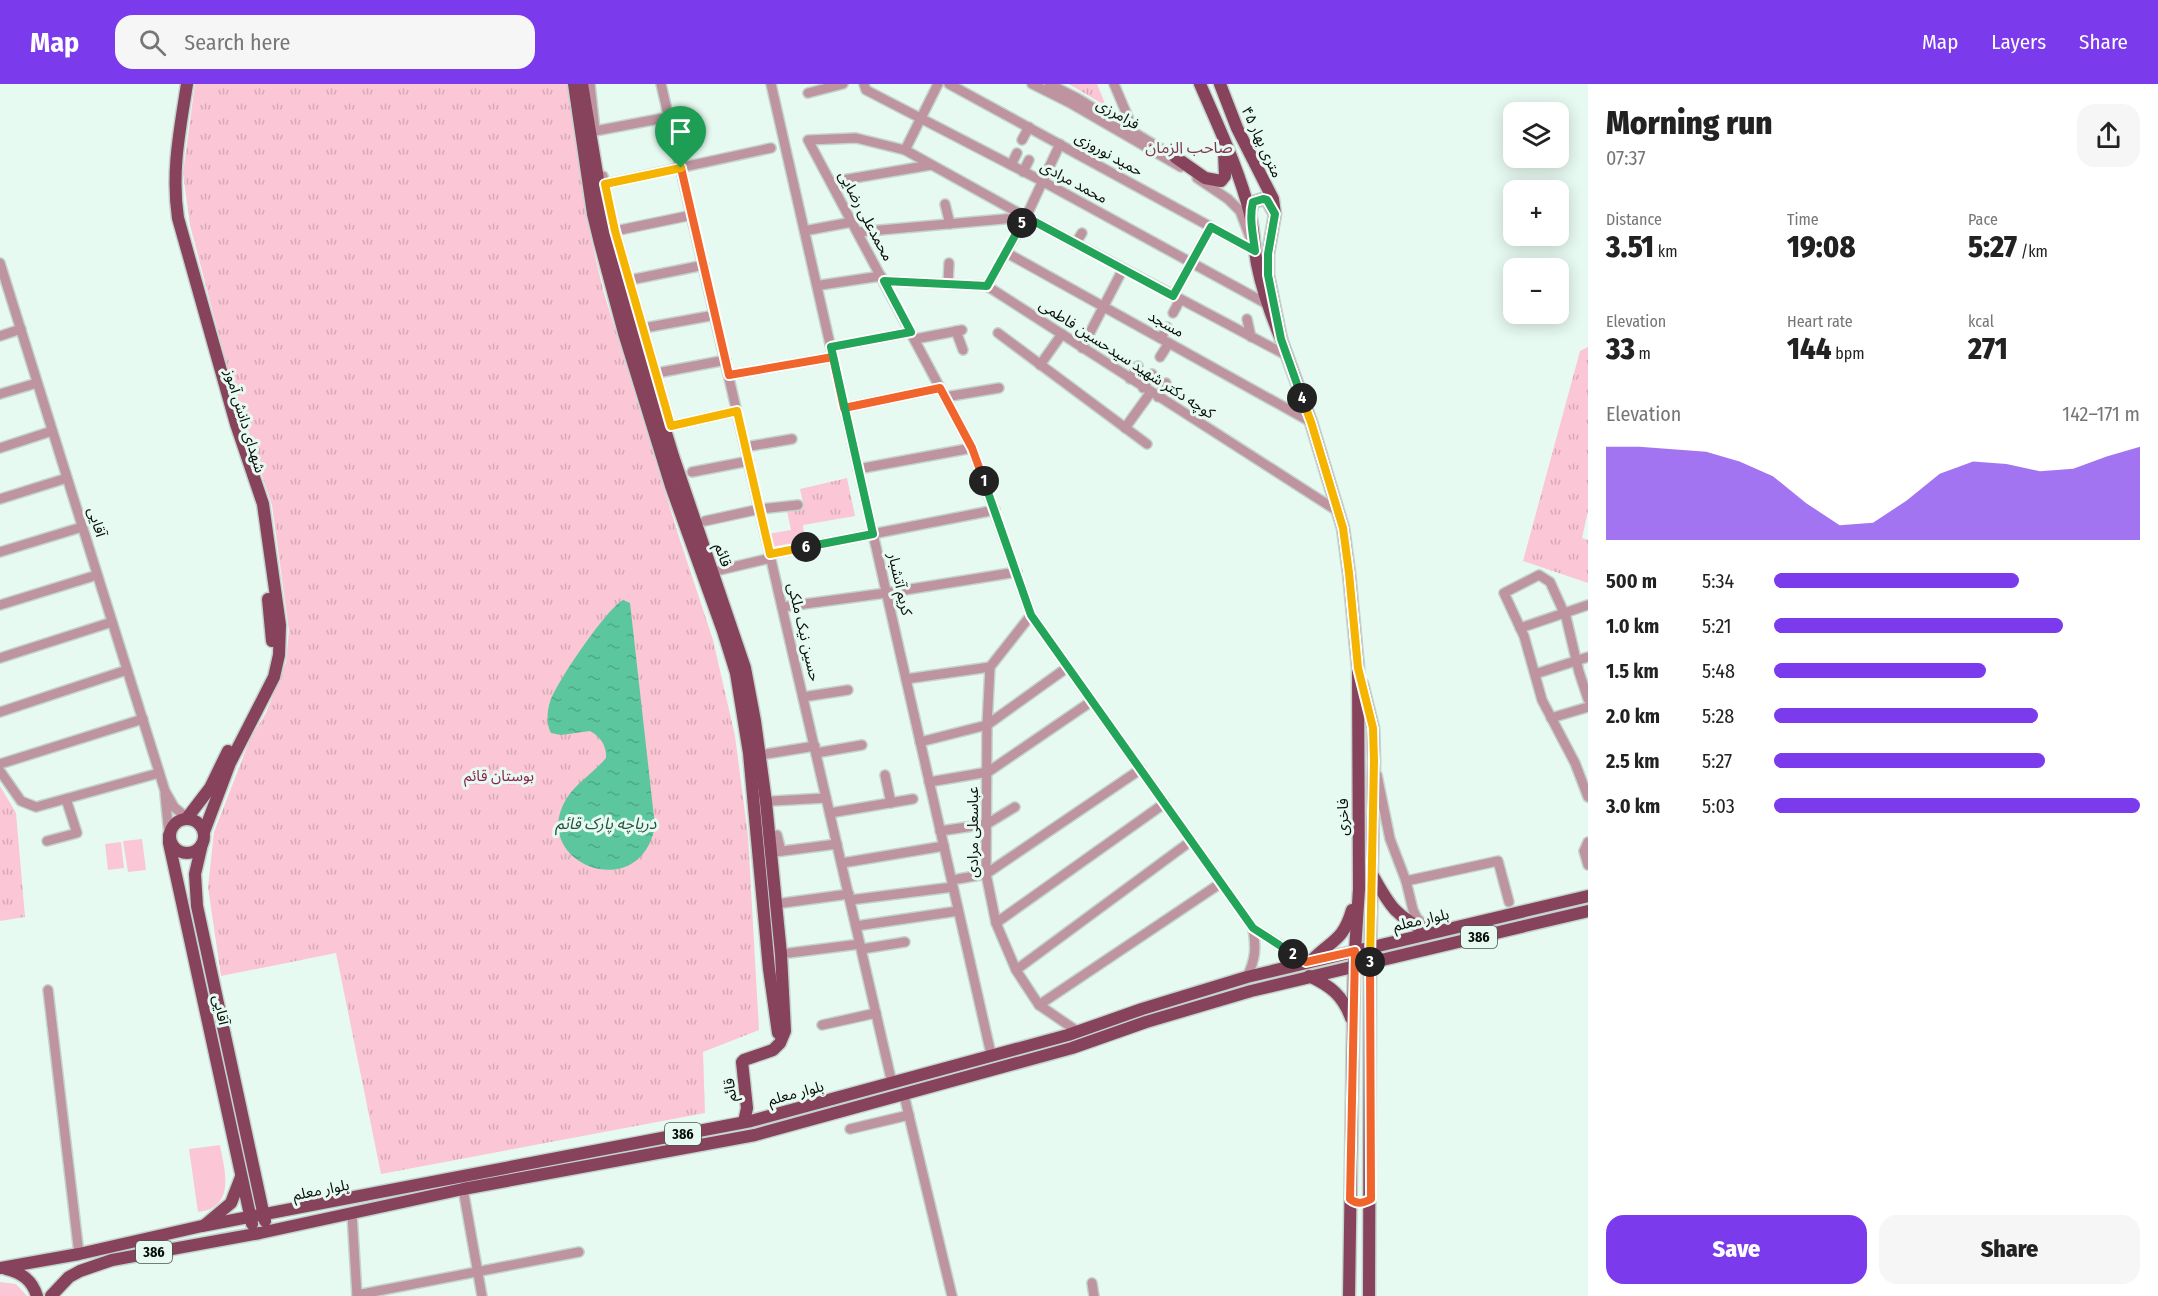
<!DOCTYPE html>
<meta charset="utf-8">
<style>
:root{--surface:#fff;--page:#f6f6f6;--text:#222;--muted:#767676;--accent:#7c3aed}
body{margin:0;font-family:"Fira Sans Condensed","Noto Sans Arabic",sans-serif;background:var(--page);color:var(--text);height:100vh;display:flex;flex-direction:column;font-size:22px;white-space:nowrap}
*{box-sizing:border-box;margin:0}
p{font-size:20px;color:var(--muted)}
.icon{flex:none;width:33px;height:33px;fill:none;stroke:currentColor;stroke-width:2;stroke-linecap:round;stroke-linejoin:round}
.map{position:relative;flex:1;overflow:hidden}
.details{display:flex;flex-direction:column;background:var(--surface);width:570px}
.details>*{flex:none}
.tools{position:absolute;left:1503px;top:18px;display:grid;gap:12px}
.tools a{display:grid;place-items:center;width:66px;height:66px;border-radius:12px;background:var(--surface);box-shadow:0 3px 15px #0003;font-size:30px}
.pin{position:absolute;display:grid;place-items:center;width:51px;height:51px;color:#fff;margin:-62px -26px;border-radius:50% 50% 50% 0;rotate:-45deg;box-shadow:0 0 6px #0007}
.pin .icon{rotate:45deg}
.km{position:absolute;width:30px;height:30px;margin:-15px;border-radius:50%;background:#222;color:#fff;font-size:16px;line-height:30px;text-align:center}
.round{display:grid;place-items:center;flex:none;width:63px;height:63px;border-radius:18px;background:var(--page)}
.headline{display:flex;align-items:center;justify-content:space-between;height:102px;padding:0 18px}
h1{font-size:33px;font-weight:800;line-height:45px}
.metrics{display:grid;grid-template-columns:repeat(3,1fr);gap:9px;height:102px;padding:6px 18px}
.metrics div{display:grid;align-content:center}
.metrics b{font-size:30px;font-weight:800}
.metrics small{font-size:16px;font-weight:400}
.metrics p{font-size:16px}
.chart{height:168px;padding:12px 18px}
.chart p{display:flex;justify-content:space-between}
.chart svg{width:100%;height:108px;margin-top:6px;fill:var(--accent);opacity:.7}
.cta{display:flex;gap:12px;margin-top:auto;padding:12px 18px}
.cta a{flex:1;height:69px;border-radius:18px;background:var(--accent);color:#fff;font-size:24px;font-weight:800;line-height:69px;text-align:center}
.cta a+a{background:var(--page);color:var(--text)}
ul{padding:0 18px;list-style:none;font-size:20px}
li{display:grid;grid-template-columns:96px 72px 1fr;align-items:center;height:45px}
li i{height:15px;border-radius:8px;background:var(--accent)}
header{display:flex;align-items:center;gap:36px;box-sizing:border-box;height:84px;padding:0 30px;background:var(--accent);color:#fff}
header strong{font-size:28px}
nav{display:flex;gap:33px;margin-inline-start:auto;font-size:21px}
.search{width:420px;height:54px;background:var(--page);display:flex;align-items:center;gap:15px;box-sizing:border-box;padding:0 21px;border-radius:18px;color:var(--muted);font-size:22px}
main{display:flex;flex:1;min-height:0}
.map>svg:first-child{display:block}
.green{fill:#fbc6d6}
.park{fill:url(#park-tufts)}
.water{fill:url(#water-ripples)}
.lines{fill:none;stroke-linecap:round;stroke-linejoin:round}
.minor-casing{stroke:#c3d4cc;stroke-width:12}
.major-casing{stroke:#c3d4cc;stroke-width:15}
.minor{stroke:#bd94a0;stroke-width:9}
.major{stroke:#87425c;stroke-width:12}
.split-1-casing{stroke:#fff;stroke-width:12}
.split-2-casing{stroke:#fff;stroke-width:12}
.split-3-casing{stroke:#fff;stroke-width:12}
.split-4-casing{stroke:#fff;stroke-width:12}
.split-5-casing{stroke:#fff;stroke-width:12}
.split-6-casing{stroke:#fff;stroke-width:12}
.split-7-casing{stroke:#fff;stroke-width:12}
.split-1{stroke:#f0652b;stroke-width:8}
.split-2{stroke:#22a559;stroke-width:8}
.split-3{stroke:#f0652b;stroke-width:8}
.split-4{stroke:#f5b400;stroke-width:8}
.split-5{stroke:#22a559;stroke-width:8}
.split-6{stroke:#22a559;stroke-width:8}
.split-7{stroke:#f5b400;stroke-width:8}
.labels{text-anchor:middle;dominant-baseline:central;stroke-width:6;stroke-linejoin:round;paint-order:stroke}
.shield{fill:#e7faf1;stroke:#4b5550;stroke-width:1.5}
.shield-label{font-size:14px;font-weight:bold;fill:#080e0b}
.street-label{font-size:15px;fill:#080e0b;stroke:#e7faf1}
.park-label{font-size:15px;fill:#8a2050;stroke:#e7faf1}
.neighbourhood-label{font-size:16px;fill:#7d3852;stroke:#e7faf1}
.water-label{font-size:16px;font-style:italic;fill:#24513f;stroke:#e7faf1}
</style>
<header>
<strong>Map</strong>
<div class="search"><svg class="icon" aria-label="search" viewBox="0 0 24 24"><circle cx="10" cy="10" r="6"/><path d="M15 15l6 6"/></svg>Search here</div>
<nav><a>Map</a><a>Layers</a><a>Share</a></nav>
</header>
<main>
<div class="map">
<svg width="1588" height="1212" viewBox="0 0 1588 1212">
<defs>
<pattern id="park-tufts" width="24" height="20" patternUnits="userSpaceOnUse" patternTransform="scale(1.5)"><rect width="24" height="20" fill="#fbc6d6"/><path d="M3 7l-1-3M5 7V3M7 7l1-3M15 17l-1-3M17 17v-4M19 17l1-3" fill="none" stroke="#d6a9b6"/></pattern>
<pattern id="water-ripples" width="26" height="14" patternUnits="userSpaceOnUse" patternTransform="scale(1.5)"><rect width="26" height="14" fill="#5cc69e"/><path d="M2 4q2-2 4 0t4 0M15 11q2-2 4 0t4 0" fill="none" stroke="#4ea987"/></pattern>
</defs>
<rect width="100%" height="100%" fill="#e7faf1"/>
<g class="green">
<path d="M 142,755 L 146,786 L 128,788 L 123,757 Z"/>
<path d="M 121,758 L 124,784 L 108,786 L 105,760 Z"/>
<path d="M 220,1061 C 223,1080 234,1112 212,1124 C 208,1127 202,1127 198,1128 L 189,1065 Z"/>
<path d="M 0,1198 L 16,1200 L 27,1212 L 0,1212 Z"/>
</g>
<g class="park">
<path d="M 195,0 L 572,0 L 590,150 L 603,206 L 679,453 L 713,556 L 735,652 L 748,752 L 759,946 L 703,968 L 705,1029 L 381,1090 L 336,869 L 221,892 L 208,803 L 214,748 L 251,653 L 266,629 L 286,578 L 289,547 L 272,421 L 235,313 L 190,141 L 183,89 Z"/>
<path d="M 1069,0 L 1097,0 L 1106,22 Z"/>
<path d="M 1588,263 L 1588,427 L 1582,454 L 1588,456 L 1588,499 L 1523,477 L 1580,267 Z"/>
<path d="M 847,394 L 855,432 L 803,441 L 805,457 L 771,463 L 767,450 L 791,446 L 787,427 L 804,423 L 800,405 Z"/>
<path d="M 0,702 L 16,729 L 25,833 L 0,837 Z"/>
</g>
<path class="water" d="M 623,516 L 630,519 L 655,742 C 641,820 535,782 563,721 C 572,701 593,690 606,674 C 607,662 600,652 590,647 L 561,651 L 551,649 C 546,640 547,627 550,618 C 556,599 607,524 623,516 Z"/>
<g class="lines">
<g class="minor-casing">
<g id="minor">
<path d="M 590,0 L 595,46"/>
<path d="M 661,0 L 892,999"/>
<path d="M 771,0 L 991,970"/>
<path d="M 864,0 L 866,6 L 1042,97 L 1267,220"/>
<path d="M 949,0 L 1255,167"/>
<path d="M 1032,0 L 1072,20 L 1181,83"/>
<path d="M 1049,0 L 1077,14 L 1168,69"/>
<path d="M 1114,0 L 1128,33 L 1131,46"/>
<path d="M 808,9 L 843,0"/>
<path d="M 595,47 L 669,33"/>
<path d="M 1022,56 L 1029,43"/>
<path d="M 905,66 L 938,0"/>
<path d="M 1011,81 L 1017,69"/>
<path d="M 1023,88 L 1029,76"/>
<path d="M 603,92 L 615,147 L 671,342 L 737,327"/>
<path d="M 1197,94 L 1228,115 L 1240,127 L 1251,156"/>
<path d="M 831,98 L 931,81"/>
<path d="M 605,100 L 771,64"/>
<path d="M 945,120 L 950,140"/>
<path d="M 809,146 L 852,138"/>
<path d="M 615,147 L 692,131"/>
<path d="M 858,148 L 1026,133"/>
<path d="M 1075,160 L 1082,149"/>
<path d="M 1007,169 L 1311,338"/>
<path d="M 0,179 L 165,707 L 174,723 L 187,734"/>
<path d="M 630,196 L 704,181"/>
<path d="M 884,197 L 987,202 L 1339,428"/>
<path d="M 948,200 L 949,179"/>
<path d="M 821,201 L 881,192"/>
<path d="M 987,202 L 1026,133 L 1060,60"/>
<path d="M 1173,212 L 1211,143"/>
<path d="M 1173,229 L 1180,216"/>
<path d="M 1247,235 L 1251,253"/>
<path d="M 644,244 L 715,231"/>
<path d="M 956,247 L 963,266"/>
<path d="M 998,249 L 1147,360"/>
<path d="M 0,252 L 21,245"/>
<path d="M 1161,254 L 1167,243"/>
<path d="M 915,255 L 962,246"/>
<path d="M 831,263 L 911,248"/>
<path d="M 1082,264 L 1123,185"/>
<path d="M 1286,271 L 1026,133 L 905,66 L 856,54 L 808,56 L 972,364 L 1031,531 L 1253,844 L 1306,878"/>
<path d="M 1160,273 L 1169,259"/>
<path d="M 1040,281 L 1062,250"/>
<path d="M 657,289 L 726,276"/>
<path d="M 729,291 L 833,273"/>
<path d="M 1130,295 L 1138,282"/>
<path d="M 1143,304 L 1152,290"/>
<path d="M 0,310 L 37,299"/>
<path d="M 945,313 L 999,304"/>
<path d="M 1158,313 L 1166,299"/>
<path d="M 844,324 L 940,304"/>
<path d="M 1125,344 L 1151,308"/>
<path d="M 745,363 L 792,355"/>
<path d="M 0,364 L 52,347"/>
<path d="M 858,385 L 972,364"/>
<path d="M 692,388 L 749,377"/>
<path d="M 0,415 L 67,394"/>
<path d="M 705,437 L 760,425 L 798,421"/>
<path d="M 0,468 L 82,443"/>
<path d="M 770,470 L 995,426"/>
<path d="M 720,486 L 771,474"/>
<path d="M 0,521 L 97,491"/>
<path d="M 782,523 L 886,509 L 1017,488"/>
<path d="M 1031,531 L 990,583 L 987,641 L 986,790 L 996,839 L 1016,886 L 1039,921 L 1077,947"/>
<path d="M 1520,544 L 1588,521"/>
<path d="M 0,574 L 112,538"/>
<path d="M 1535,590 L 1588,573"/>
<path d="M 906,595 L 990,583"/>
<path d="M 803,613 L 848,606"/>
<path d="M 1588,615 L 1579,588 L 1566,533 L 1550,498 L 1539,491 L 1504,509 L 1524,552 L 1542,616 L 1575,679 L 1588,713"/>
<path d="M 0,628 L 127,586"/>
<path d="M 1551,634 L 1588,623"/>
<path d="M 920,658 L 987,641 L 1068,583"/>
<path d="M 816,669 L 862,661"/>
<path d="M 766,670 L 815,662"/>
<path d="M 0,680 L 143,635"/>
<path d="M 0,687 L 21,717 L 36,723 L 159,689"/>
<path d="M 885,691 L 891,719"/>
<path d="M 1377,691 L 1390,755 L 1406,797 L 1413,826 L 1417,834 L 1427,844"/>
<path d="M 929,698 L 988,688 L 1092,617"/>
<path d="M 165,710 L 169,751"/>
<path d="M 772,717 L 826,714"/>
<path d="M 830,729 L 913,715"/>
<path d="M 940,747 L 987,740 L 1015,723"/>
<path d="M 777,751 L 781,767"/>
<path d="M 47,757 L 77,749 L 66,715"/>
<path d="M 1588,758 L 1584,767 L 1588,781"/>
<path d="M 775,768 L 837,760"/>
<path d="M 842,779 L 944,762"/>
<path d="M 958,795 L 986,790 L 1141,685"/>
<path d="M 1406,797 L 1498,777 L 1509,818"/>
<path d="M 850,816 L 953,803"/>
<path d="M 783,819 L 849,810"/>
<path d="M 996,839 L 1165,719"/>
<path d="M 856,842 L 958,827"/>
<path d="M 862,865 L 905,858"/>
<path d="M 789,869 L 860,860"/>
<path d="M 1016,886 L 1191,757"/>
<path d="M 1247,893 C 1256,874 1256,864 1253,844"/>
<path d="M 48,906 L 79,1170"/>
<path d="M 1039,921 L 1221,799"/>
<path d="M 822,941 L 876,929"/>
<path d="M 904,1011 L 952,1212"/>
<path d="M 850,1045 L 909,1031"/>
<path d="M 463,1105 L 482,1212"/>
<path d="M 352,1130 L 357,1212"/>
<path d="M 1092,1199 L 1094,1212"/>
<path d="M 357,1211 L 579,1168"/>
</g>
</g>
<g class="major-casing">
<g id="major">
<path d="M 187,0 C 180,45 171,88 178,134 L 236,340 L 263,420 L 280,541 L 279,571 L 274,593 L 230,679 L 204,748"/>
<path d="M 574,0 L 593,130 L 600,159 L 624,249 L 671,402 L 723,547 L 736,589 L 749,669 L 769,885 L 778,949"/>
<path d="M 582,0 L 606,143 L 621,201 L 673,372 L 745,584 L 755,637 L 766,718 L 781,870 L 785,947 L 780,959 L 773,966 L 744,976 L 742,978 L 747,1024 L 744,1038"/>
<path d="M 1200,0 C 1218,42 1239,85 1250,130 C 1254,146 1254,164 1257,180 C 1262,206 1271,231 1281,255 L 1268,191 L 1268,170 L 1275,130 L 1273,115 L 1237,44 L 1220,0"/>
<path d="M 1175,73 L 1205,94 L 1221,97 L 1225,92 L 1224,67"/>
<path d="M 1250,130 L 1253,118 L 1263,115 L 1267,116 L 1273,127"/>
<path d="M 1281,255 L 1311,338 L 1343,444 L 1349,489 L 1358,584 L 1359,805 L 1354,882 L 1349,1212"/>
<path d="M 268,515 L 272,557"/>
<path d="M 1362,600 L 1373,644 L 1374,677 L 1370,878 L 1369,1212"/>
<path d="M 187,734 L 210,704 L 228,667"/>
<circle cx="187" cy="752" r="17"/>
<path d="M 169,751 L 169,759 L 252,1140"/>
<path d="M 202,760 L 195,790 L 197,822 L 265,1137"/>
<path d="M 1372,790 C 1390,823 1396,833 1431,849"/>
<path d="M 1312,876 C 1333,855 1343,857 1352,826"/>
<path d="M 1309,892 C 1331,902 1343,912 1351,934"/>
<path d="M 206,1140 L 231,1119 L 241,1093"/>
<path d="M 0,1184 L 79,1170 L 202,1142 L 751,1037 L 1068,951 L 1142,925 L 1247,893 L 1588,812"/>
<path d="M 6,1185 C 22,1189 32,1196 37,1212"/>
<path d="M 51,1212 L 69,1193 L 80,1187 L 112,1176 L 260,1149 L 463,1105 L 755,1051 L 1072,964 L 1146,938 L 1251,907 L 1588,827"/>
</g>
</g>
<use href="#minor" class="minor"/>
<use href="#major" class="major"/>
</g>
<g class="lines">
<g class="split-1-casing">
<path id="split-1" d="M 681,84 L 729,291 L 833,273 L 844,324 L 940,304 L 972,364 L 984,397"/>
</g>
<g class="split-2-casing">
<path id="split-2" d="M 984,397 L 1031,531 L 1253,844 L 1293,870"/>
</g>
<g class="split-3-casing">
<path id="split-3" d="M 1293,870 L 1306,878 L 1355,867 L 1350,1115 C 1358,1121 1363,1119 1371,1115 L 1370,878"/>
</g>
<g class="split-4-casing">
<path id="split-4" d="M 1302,314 L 1311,338 L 1343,444 L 1349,489 L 1358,584 L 1373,644 L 1374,677 L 1370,878"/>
</g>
<g class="split-5-casing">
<path id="split-5" d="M 1022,139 L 1026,133 L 1173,212 L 1211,143 L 1255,167 C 1253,150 1249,134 1253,118 L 1263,115 L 1267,116 L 1275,130 L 1268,170 L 1268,191 L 1281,255 L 1302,314"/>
</g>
<g class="split-6-casing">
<path id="split-6" d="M 806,463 L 873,450 L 831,263 L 911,248 L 884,197 L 987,202 L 1022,139"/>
</g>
<g class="split-7-casing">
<path id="split-7" d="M 681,84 L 605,100 L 615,147 L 671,342 L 737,327 L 770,470 L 806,463"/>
</g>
<use href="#split-1" class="split-1"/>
<use href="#split-2" class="split-2"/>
<use href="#split-3" class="split-3"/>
<use href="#split-4" class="split-4"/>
<use href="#split-5" class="split-5"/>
<use href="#split-6" class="split-6"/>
<use href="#split-7" class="split-7"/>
</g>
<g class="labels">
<g class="shield">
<rect x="1461" y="842" width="36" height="22" rx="4.5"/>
<rect x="665" y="1039" width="36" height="22" rx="4.5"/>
<rect x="136" y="1157" width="36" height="22" rx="4.5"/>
</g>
<g class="shield-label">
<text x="1479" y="853">386</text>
<text x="683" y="1050">386</text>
<text x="154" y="1168">386</text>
</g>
<g class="street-label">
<text transform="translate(1118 30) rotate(30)">فرامرزی</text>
<text transform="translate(1262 58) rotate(65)">۴۵ متری بهار</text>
<text transform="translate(1109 70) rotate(29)">حمید نوروزی</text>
<text transform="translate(1074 98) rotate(28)">محمد مرادی</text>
<text transform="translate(866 132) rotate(62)">محمدعلی رضایی</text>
<text transform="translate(1166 240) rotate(29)">مسجد</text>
<text transform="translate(1127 275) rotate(33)">کوچه دکتر شهید سیدحسین فاطمی</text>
<text transform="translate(245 337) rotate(73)">شهدای دانش آموز</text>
<text transform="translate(97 438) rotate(73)">آقایی</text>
<text transform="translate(723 471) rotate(71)">قائم</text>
<text transform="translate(900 500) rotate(77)">کریم آتشبار</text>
<text transform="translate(804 548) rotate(77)">حسین نیک ملکی</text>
<text transform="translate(1343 733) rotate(-90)">فاخری</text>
<text transform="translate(973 748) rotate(-90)">عباسعلی مرادی</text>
<text transform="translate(1421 836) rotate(-13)">بلوار معلم</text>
<text transform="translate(221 926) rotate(78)">آقایی</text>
<text transform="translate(730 1006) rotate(-97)">قائم</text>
<text transform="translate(796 1009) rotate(-15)">بلوار معلم</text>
<text transform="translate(321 1106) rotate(-11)">بلوار معلم</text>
</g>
<g class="park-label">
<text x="499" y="692">بوستان قائم</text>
</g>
<g class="neighbourhood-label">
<text x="1189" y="63">صاحب الزمان</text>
</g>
<g class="water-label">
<text x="606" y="739">دریاچه پارک قائم</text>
</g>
</g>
</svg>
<div class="tools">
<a><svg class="icon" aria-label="layers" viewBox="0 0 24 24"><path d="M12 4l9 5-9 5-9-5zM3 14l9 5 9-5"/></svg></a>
<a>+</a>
<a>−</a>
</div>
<div class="pin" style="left:681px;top:84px;background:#1e9e55"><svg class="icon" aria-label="arrive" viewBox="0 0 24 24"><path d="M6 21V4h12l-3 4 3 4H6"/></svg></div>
<b class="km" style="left:984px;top:397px">1</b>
<b class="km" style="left:1293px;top:870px">2</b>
<b class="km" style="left:1370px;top:878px">3</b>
<b class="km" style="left:1302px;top:314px">4</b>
<b class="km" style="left:1022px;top:139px">5</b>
<b class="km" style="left:806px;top:463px">6</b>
</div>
<section class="details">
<div class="headline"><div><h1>Morning run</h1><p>07:37</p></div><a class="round"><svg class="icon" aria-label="share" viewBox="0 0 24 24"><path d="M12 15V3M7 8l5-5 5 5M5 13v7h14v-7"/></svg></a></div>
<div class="metrics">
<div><p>Distance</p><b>3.51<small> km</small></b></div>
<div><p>Time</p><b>19:08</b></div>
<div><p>Pace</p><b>5:27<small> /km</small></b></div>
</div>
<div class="metrics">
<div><p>Elevation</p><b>33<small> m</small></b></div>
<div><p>Heart rate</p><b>144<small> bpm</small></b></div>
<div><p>kcal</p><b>271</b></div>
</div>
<div class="chart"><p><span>Elevation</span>142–171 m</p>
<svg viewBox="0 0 160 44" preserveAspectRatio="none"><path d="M0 44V6L10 6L20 7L30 8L40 12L50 18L60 29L70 38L80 37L90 28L100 17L110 12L120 13L130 16L140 15L150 10L160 6V44z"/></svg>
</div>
<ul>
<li><b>500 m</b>5:34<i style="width:67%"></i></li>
<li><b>1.0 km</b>5:21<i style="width:79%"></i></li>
<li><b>1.5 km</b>5:48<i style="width:58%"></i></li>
<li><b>2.0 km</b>5:28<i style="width:72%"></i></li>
<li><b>2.5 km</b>5:27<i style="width:74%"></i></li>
<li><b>3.0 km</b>5:03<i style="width:100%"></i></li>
</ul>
<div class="cta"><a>Save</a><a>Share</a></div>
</section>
</main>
